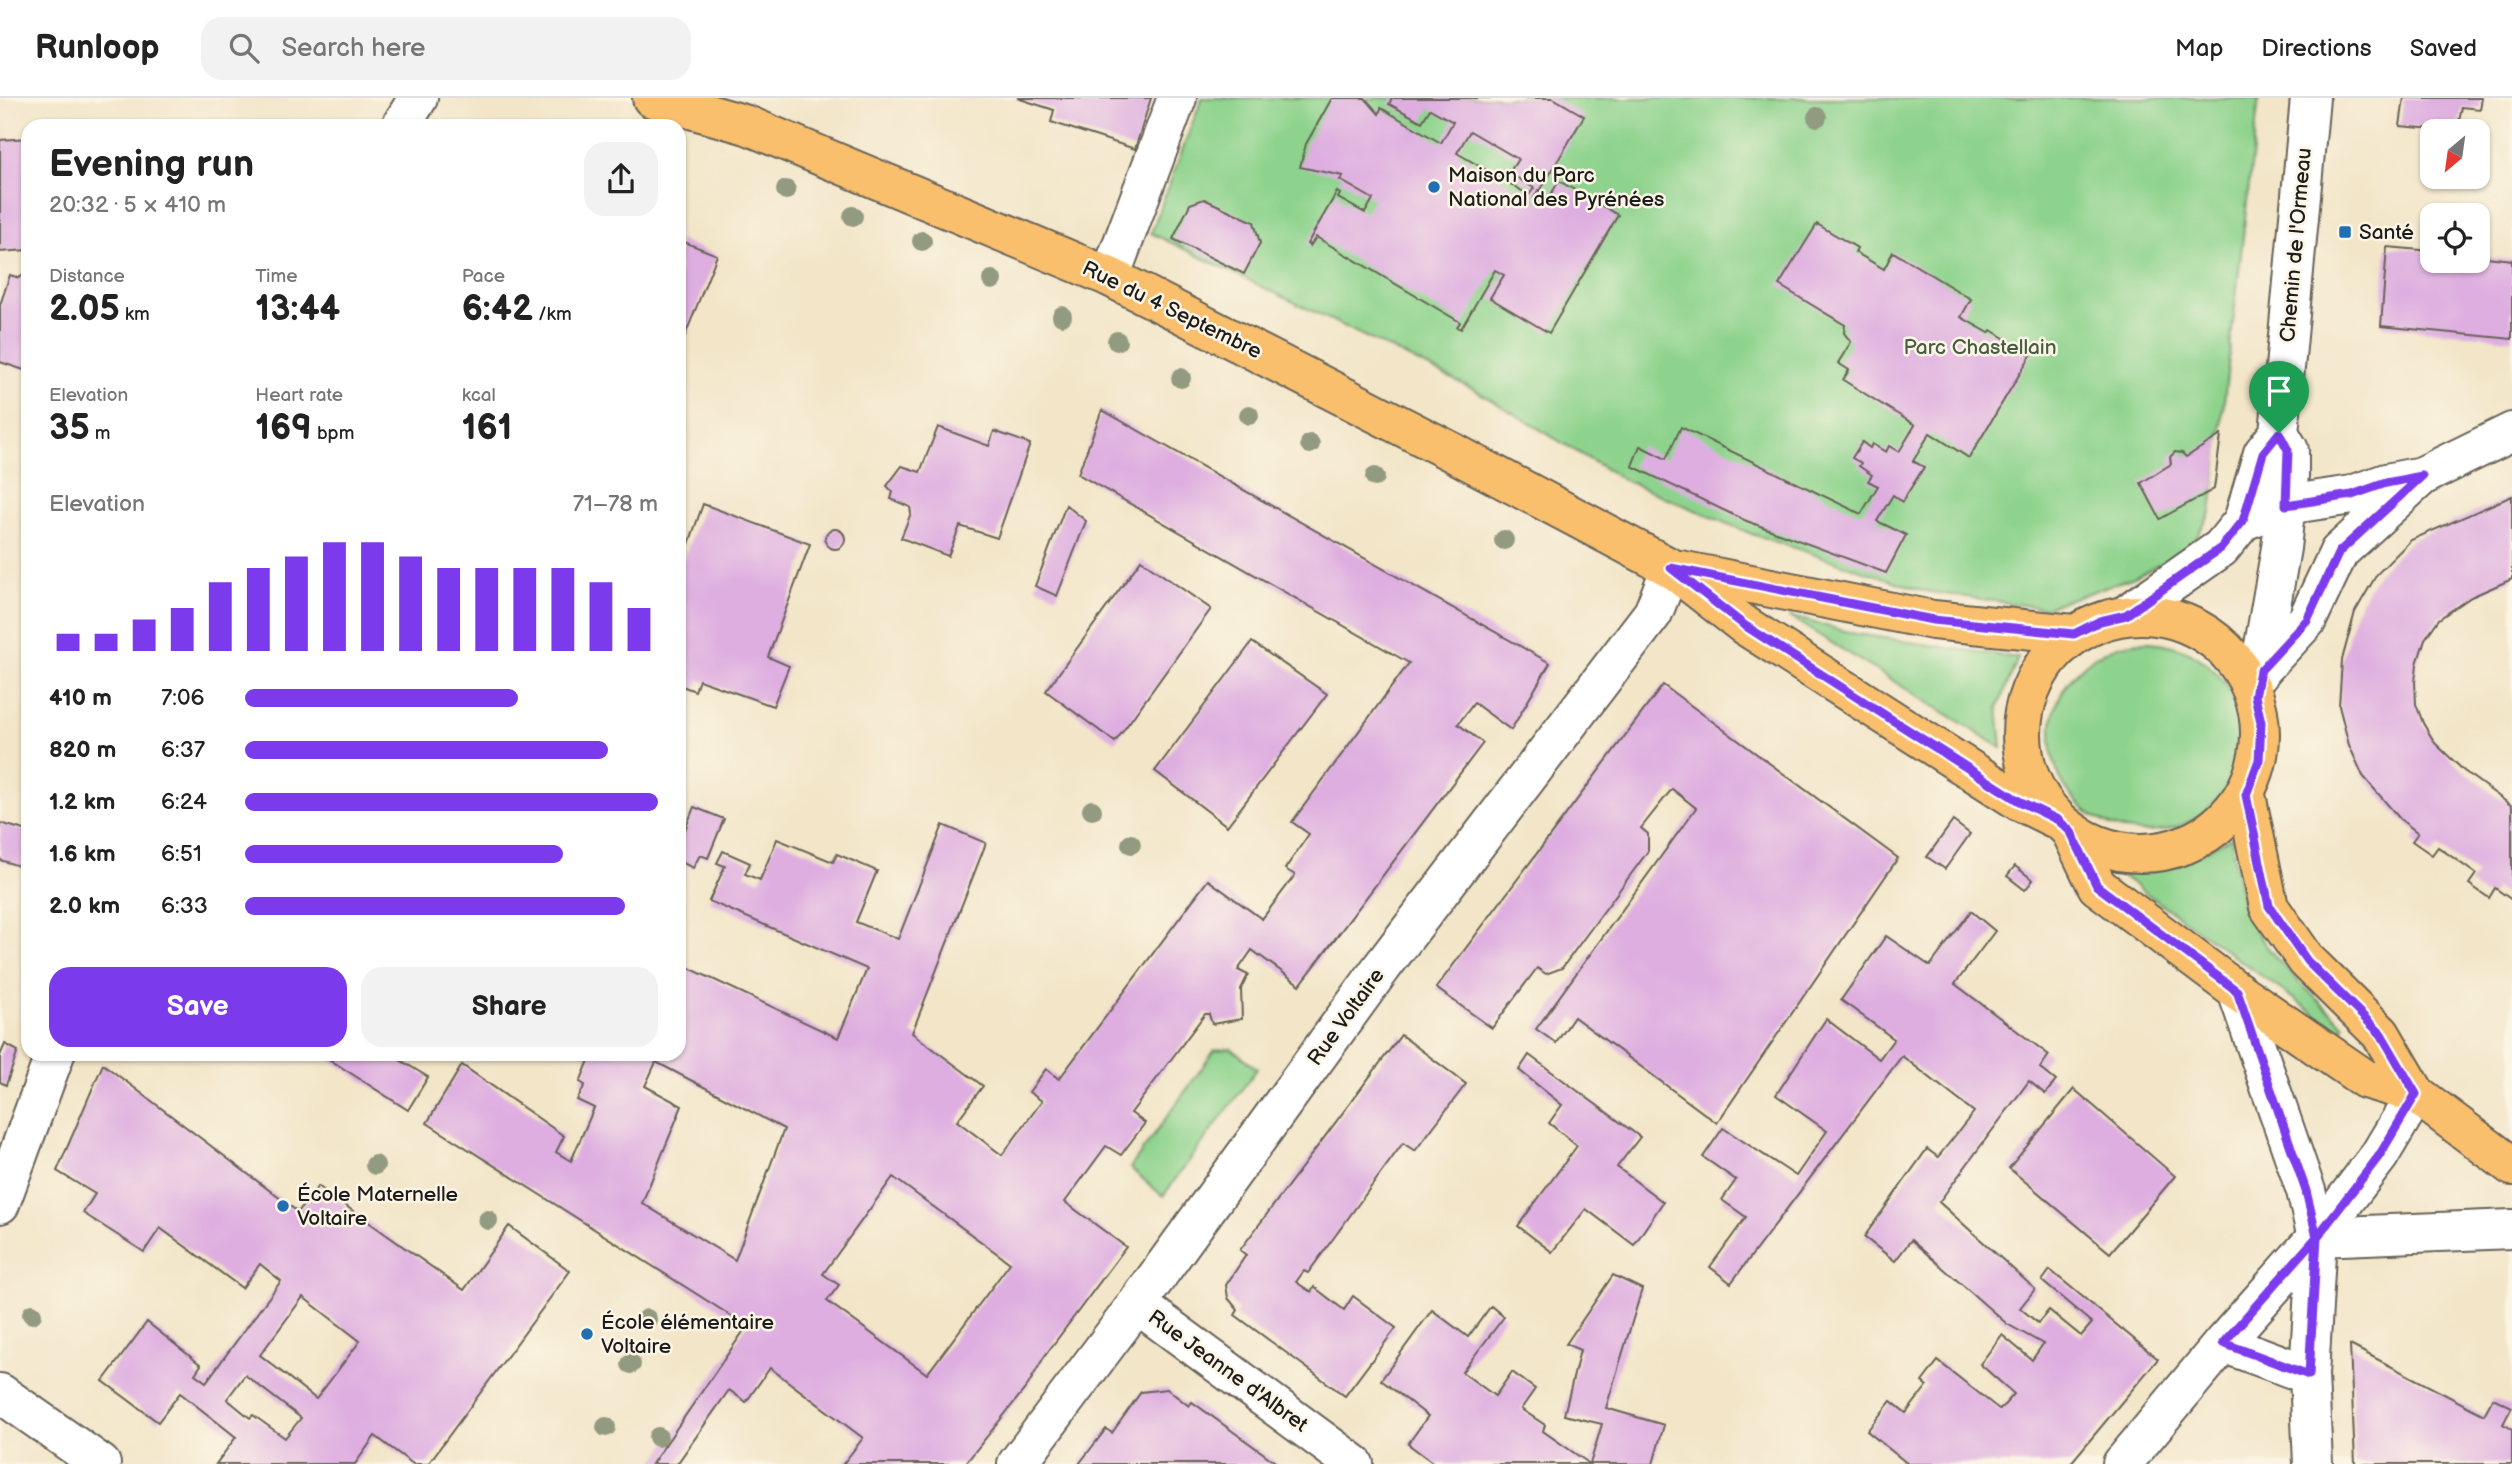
<!DOCTYPE html>
<meta charset="utf-8">
<style>
:root{--surface:#fff;--page:#f2f2f2;--text:#222;--muted:#767676;--line:#e0e0e0;--accent:#7c3aed}
body{margin:0;font-family:"Balsamiq Sans",sans-serif;background:var(--page);color:var(--text);height:100vh;display:flex;flex-direction:column;font-size:26px;white-space:nowrap}
*{box-sizing:border-box;margin:0}
p{font-size:23px;color:var(--muted)}
.icon{flex:none;width:38px;height:38px;fill:none;stroke:currentColor;stroke-width:2;stroke-linecap:round;stroke-linejoin:round}
.map{position:relative;flex:1;overflow:hidden}
.sheet{position:absolute;left:21px;top:21px;width:665px;height:942px;display:flex;flex-direction:column;background:var(--surface);border-radius:21px;box-shadow:0 2px 5px #0004}
.sheet>*{flex:none}
.needle{width:46px;rotate:209deg}
.buttons{position:absolute;left:2420px;top:21px;display:grid;gap:14px}
.buttons a{display:grid;place-items:center;width:70px;height:70px;border-radius:14px;background:var(--surface);box-shadow:0 2px 5px #0004;font-size:35px}
.pin{position:absolute;display:grid;place-items:center;width:60px;height:60px;color:#fff;margin:-72px -30px;border-radius:50% 50% 50% 0;rotate:-45deg;box-shadow:0 0 7px #0007}
.pin .icon{rotate:45deg}
.round{display:grid;place-items:center;flex:none;width:74px;height:74px;border-radius:21px;background:var(--page)}
.summary{display:flex;align-items:center;justify-content:space-between;height:119px;padding:0 28px}
h1{font-size:38px;font-weight:600;line-height:52px}
.metrics{display:grid;grid-template-columns:repeat(3,1fr);gap:10px;height:119px;padding:7px 28px}
.metrics div{display:grid;align-content:center}
.metrics b{font-size:35px;font-weight:600}
.metrics small{font-size:19px;font-weight:400}
.metrics p{font-size:19px}
.chart{height:196px;padding:14px 28px}
.chart p{display:flex;justify-content:space-between}
.chart svg{width:100%;height:126px;margin-top:7px;stroke:var(--accent);stroke-width:6}
.cta{display:flex;gap:14px;margin-top:auto;padding:14px 28px}
.cta a{flex:1;height:80px;border-radius:21px;background:var(--accent);color:#fff;font-size:28px;font-weight:600;line-height:80px;text-align:center}
.cta a+a{background:var(--page);color:var(--text)}
ul{padding:0 28px;list-style:none;font-size:23px}
li{display:grid;grid-template-columns:112px 84px 1fr;align-items:center;height:52px}
li i{height:18px;border-radius:9px;background:var(--accent)}
header{display:flex;align-items:center;gap:42px;box-sizing:border-box;height:98px;padding:0 35px;background:var(--surface);border-bottom:2px solid var(--line)}
header strong{font-size:33px}
nav{display:flex;gap:38px;margin-inline-start:auto;font-size:24px}
.search{width:490px;height:63px;background:var(--page);display:flex;align-items:center;gap:18px;box-sizing:border-box;padding:0 24px;border-radius:21px;color:var(--muted);font-size:26px}
.map>svg:first-child{display:block}
.green{fill:#8ed38d;stroke:#557854;stroke-width:2}
.building{fill:#deaee0;fill-rule:evenodd}
.lines{fill:none;stroke-linecap:round;stroke-linejoin:round}
.minor-casing{stroke:#676258;stroke-width:42}
.major-casing{stroke:#676258;stroke-width:42}
.minor{stroke:#fff;stroke-width:38}
.major{stroke:#f9bf6d;stroke-width:38}
.tree{fill:#929a7f}
.route-casing{stroke:#fff;stroke-width:14}
.route{stroke:#7c3aed;stroke-width:9}
.poi-dot{fill:#1f6fb2;stroke:#fcf5e5;stroke-width:2.5}
.labels{text-anchor:middle;dominant-baseline:central;stroke-width:5;stroke-linejoin:round;paint-order:stroke}
.poi-label{font-size:21px;fill:#1c1c1c;stroke:#fcf5e5;text-anchor:start}
.street-label{font-size:21px;fill:#1c1c1c;stroke:#fcf5e5}
.park-label{font-size:21px;fill:#445c44;stroke:#fcf5e5}
</style>
<header>
<strong>Runloop</strong>
<div class="search"><svg class="icon" aria-label="search" viewBox="0 0 24 24"><circle cx="10" cy="10" r="6"/><path d="M15 15l6 6"/></svg>Search here</div>
<nav><a>Map</a><a>Directions</a><a>Saved</a></nav>
</header>
<div class="map">
<svg width="2512" height="1366" viewBox="0 0 2512 1366">
<rect width="100%" height="100%" fill="#fcf5e5"/>
<filter id="ink" filterUnits="userSpaceOnUse"><feTurbulence type="fractalNoise" baseFrequency=".0143" numOctaves="2"/><feDisplacementMap in="SourceGraphic" scale="14" xChannelSelector="R" yChannelSelector="G"/><feConvolveMatrix kernelMatrix="1 2 1 2 8 2 1 2 1" color-interpolation-filters="sRGB"/></filter>
<filter id="wash" filterUnits="userSpaceOnUse"><feTurbulence type="fractalNoise" baseFrequency=".00686" numOctaves="4" result="noise"/><feDisplacementMap in="SourceGraphic" scale="28" xChannelSelector="R" yChannelSelector="G"/><feGaussianBlur stdDeviation="1.57" result="paint"/><feColorMatrix in="noise" values="0 0 0 0 0 0 0 0 0 0 0 0 0 0 0 0 0 1.4 0 .05"/><feComposite in="paint" operator="in"/></filter>
<g filter="url(#wash)">
<rect width="100%" height="100%" fill="#f2e5c8"/>
<g class="green">
<path d="M 1202,0 L 2259,0 L 2211,415 L 2189,451 L 2134,479 L 2044,510 L 1924,493 L 1752,436 L 1624,382 L 1473,291 L 1151,135 Z"/>
<path d="M 1788,518 L 1856,536 L 2018,560 L 1998,609 L 2002,650 Z"/>
<circle cx="2146" cy="639" r="95"/>
<path d="M 2231,739 C 2235,766 2238,792 2248,818 C 2264,856 2315,898 2344,927 L 2340,934 L 2122,778 C 2131,770 2142,773 2154,771 C 2184,766 2205,753 2231,739 Z"/>
<path d="M 1231,950 L 1257,971 L 1163,1098 L 1130,1070 L 1215,952 Z"/>
</g>
<g id="blocks">
<g class="building">
<path d="M 1017,0 L 1151,0 L 1135,51 L 1051,24 L 1054,12 Z"/>
<path d="M 1332,0 L 1365,0 L 1379,16 L 1381,10 L 1441,45 L 1453,24 L 1430,11 L 1422,24 L 1389,6 L 1392,0 L 1553,0 L 1584,18 L 1540,93 L 1538,92 L 1534,100 L 1545,106 L 1559,83 L 1618,117 L 1549,235 L 1490,200 L 1504,177 L 1495,172 L 1461,231 L 1457,229 L 1460,224 L 1316,139 L 1310,148 L 1307,146 L 1337,94 L 1340,96 L 1338,100 L 1365,115 L 1373,101 L 1340,82 L 1343,78 L 1300,69 L 1306,46 ZM 1470,33 L 1518,61 L 1509,75 L 1534,90 L 1529,97 L 1457,55 Z"/>
<path d="M 2404,0 L 2482,0 L 2480,11 L 2462,9 L 2457,33 L 2400,28 Z"/>
<path d="M 28,40 L 28,152 L 0,154 L 0,42 Z"/>
<path d="M 1204,101 L 1254,124 L 1260,145 L 1244,176 L 1173,141 L 1190,106 Z"/>
<path d="M 1817,126 L 1857,150 L 1855,154 L 1884,171 L 1893,154 L 1971,201 L 1961,219 L 1989,235 L 1991,232 L 2031,257 L 1969,360 L 1930,335 L 1913,363 L 1924,369 L 1902,404 L 1893,397 L 1877,423 L 1906,437 L 1886,475 L 1744,422 L 1632,368 L 1640,348 L 1666,361 L 1681,329 L 1861,416 L 1878,388 L 1868,383 L 1872,377 L 1859,368 L 1861,365 L 1852,360 L 1862,344 L 1870,350 L 1872,346 L 1886,354 L 1889,348 L 1899,354 L 1915,327 L 1843,282 L 1849,272 L 1838,265 L 1851,244 L 1844,235 L 1845,227 L 1779,187 Z"/>
<path d="M 679,142 L 717,157 L 679,253 Z"/>
<path d="M 2387,149 L 2432,153 L 2432,163 L 2478,163 L 2478,158 L 2512,162 L 2512,241 L 2381,228 Z"/>
<path d="M 28,173 L 28,259 L 24,272 L 0,264 L 0,207 L 10,177 L 19,180 Z"/>
<path d="M 1102,312 L 1550,565 L 1511,632 L 1474,605 L 1458,626 L 1483,645 L 1300,887 L 1252,852 L 1238,872 L 1248,877 L 1241,891 L 1242,921 L 1212,926 L 1209,916 L 1205,916 L 1131,1015 L 1145,1025 L 1121,1057 L 1106,1048 L 1065,1104 L 1126,1149 L 1044,1259 L 1028,1287 L 965,1366 L 843,1366 L 863,1340 L 770,1270 L 746,1304 L 729,1292 L 677,1366 L 652,1366 L 747,1228 L 427,1025 L 462,967 L 564,1038 L 556,1054 L 571,1063 L 594,1010 L 577,1002 L 585,987 L 580,984 L 590,960 L 582,956 L 679,956 L 679,877 L 685,868 L 838,940 L 867,871 L 709,803 L 725,768 L 717,765 L 723,753 L 750,765 L 745,776 L 760,782 L 777,741 L 833,764 L 837,756 L 877,773 L 856,824 L 898,841 L 943,727 L 986,745 L 912,935 L 983,988 L 957,1023 L 1002,1057 L 1042,1003 L 1029,994 L 1046,971 L 1059,981 L 1208,782 L 1262,821 L 1295,777 L 1285,771 L 1309,736 L 1292,724 L 1409,565 L 1078,376 ZM 656,964 L 784,1031 L 735,1162 L 642,1105 L 682,1008 L 645,988 ZM 893,1079 L 1010,1165 L 927,1276 L 827,1203 L 839,1187 L 823,1176 Z"/>
<path d="M 938,329 L 989,348 L 994,333 L 1030,346 L 997,440 L 960,428 L 948,458 L 901,440 L 911,415 L 910,409 L 891,401 L 893,394 L 887,388 L 902,368 L 920,374 Z"/>
<path d="M 2221,337 L 2214,391 L 2160,421 L 2141,385 L 2171,366 L 2170,359 L 2175,354 L 2182,355 L 2186,359 Z"/>
<path d="M 2512,398 L 2512,481 L 2471,499 L 2439,521 L 2425,541 L 2417,566 L 2415,584 L 2416,606 L 2423,625 L 2435,645 L 2464,673 L 2512,708 L 2512,802 L 2495,790 L 2489,800 L 2469,786 L 2476,776 L 2438,749 L 2432,757 L 2412,743 L 2418,735 L 2400,721 L 2363,678 L 2349,647 L 2339,608 L 2342,562 L 2355,514 L 2377,476 L 2411,442 Z"/>
<path d="M 703,406 L 810,446 L 768,559 L 789,568 L 773,608 L 699,582 L 695,593 L 679,587 L 679,474 Z"/>
<path d="M 1066,407 L 1086,423 L 1057,498 L 1035,488 Z"/>
<circle cx="835" cy="441" r="10"/>
<path d="M 1141,462 L 1211,511 L 1115,644 L 1046,593 Z"/>
<path d="M 1252,544 L 1327,596 L 1227,728 L 1155,673 Z"/>
<path d="M 1663,587 L 1898,760 L 1717,1025 L 1574,919 L 1556,945 L 1536,931 L 1696,710 L 1672,691 L 1641,730 L 1648,736 L 1648,753 L 1562,870 L 1546,876 L 1537,870 L 1492,930 L 1436,890 Z"/>
<path d="M 694,709 L 724,721 L 708,760 L 700,757 L 693,770 L 679,763 L 679,747 Z"/>
<path d="M 1953,723 L 1970,736 L 1945,771 L 1927,759 Z"/>
<path d="M 0,725 L 28,733 L 28,771 L 0,762 Z"/>
<path d="M 2015,768 L 2033,782 L 2025,792 L 2007,778 Z"/>
<path d="M 1971,813 L 1995,833 L 1955,886 L 2049,957 L 2040,970 L 2056,983 L 2045,996 L 2029,983 L 1939,1104 L 2035,1191 L 2020,1210 L 2038,1225 L 2049,1212 L 2081,1238 L 2092,1225 L 2042,1183 L 2050,1172 L 2158,1261 L 2070,1366 L 1908,1366 L 1867,1333 L 1891,1303 L 1906,1315 L 1927,1288 L 1922,1284 L 1938,1263 L 2000,1312 L 2014,1296 L 1980,1266 L 2002,1237 L 2032,1262 L 2043,1246 L 2007,1226 L 1911,1142 L 1895,1163 L 1864,1139 L 1927,1051 L 1938,1059 L 1974,1014 L 1902,958 L 1731,1185 L 1710,1169 L 1746,1119 L 1722,1102 L 1736,1082 L 1703,1059 L 1723,1030 L 1796,1078 L 1827,1033 L 1776,997 L 1826,921 L 1879,961 L 1894,941 L 1841,902 L 1886,838 L 1930,868 Z"/>
<path d="M 1401,937 L 1466,986 L 1415,1053 L 1403,1045 L 1308,1175 L 1304,1173 L 1296,1184 L 1311,1194 L 1314,1189 L 1344,1212 L 1353,1198 L 1396,1230 L 1345,1298 L 1235,1217 L 1238,1212 L 1228,1200 L 1226,1187 L 1246,1157 L 1240,1152 Z"/>
<path d="M 5,946 L 18,953 L 6,987 L 0,984 L 0,958 Z"/>
<path d="M 321,956 L 390,956 L 428,979 L 408,1012 Z"/>
<path d="M 1529,957 L 1640,1039 L 1617,1069 L 1663,1104 L 1634,1147 L 1586,1111 L 1552,1154 L 1518,1128 L 1577,1048 L 1549,1025 L 1562,1007 L 1519,972 Z"/>
<path d="M 103,966 L 298,1114 L 318,1088 L 464,1192 L 509,1128 L 570,1173 L 428,1366 L 413,1366 L 375,1338 L 355,1366 L 216,1366 L 236,1339 L 180,1295 L 158,1324 L 103,1283 L 147,1224 L 201,1267 L 195,1276 L 206,1284 L 281,1183 L 260,1166 L 242,1190 L 160,1130 L 144,1154 L 83,1115 L 95,1096 L 57,1073 ZM 303,1199 L 360,1243 L 316,1301 L 260,1257 ZM 245,1277 L 301,1320 L 285,1340 L 253,1317 L 250,1320 L 227,1301 Z"/>
<path d="M 2074,991 L 2175,1078 L 2110,1155 L 2009,1070 Z"/>
<path d="M 1613,1177 L 1642,1191 L 1606,1310 L 1664,1327 L 1653,1366 L 1435,1366 L 1408,1346 L 1428,1318 L 1381,1282 L 1432,1212 L 1468,1239 L 1491,1208 L 1504,1219 L 1462,1274 L 1495,1298 L 1512,1274 L 1535,1291 L 1521,1311 L 1545,1327 L 1543,1333 L 1590,1366 L 1602,1326 L 1564,1317 L 1580,1252 L 1566,1246 Z"/>
<path d="M 2350,1247 L 2484,1317 L 2493,1300 L 2512,1309 L 2503,1326 L 2512,1331 L 2512,1366 L 2355,1366 Z"/>
<path d="M 1167,1291 L 1189,1308 L 1192,1304 L 1278,1366 L 1079,1366 L 1106,1331 L 1112,1335 L 1141,1294 Z"/>
</g>
</g>
</g>
<g filter="url(#ink)">
<use href="#blocks" fill-opacity="0" stroke="#676258" stroke-width="2"/>
<g class="lines">
<g class="minor-casing">
<g id="minor">
<path d="M 401,28 L 418,0"/>
<path d="M 1110,179 L 1177,0"/>
<path d="M 2422,378 L 2512,334"/>
<path d="M 2243,423 L 2286,407 L 2352,397 L 2386,385 L 2422,378 L 2339,454 L 2307,522 L 2260,573"/>
<path d="M 2126,517 L 2221,450 L 2243,423 L 2263,355 L 2279,335 L 2310,0"/>
<path d="M 2259,576 L 2281,450 L 2289,377 L 2289,352 L 2279,335"/>
<path d="M 2237,893 L 2306,1093 L 2317,1139 L 2309,1277 L 2313,1366"/>
<path d="M 0,1106 L 55,956"/>
<path d="M 2317,1139 L 2512,1131"/>
<path d="M 1137,1206 L 1354,1366"/>
<path d="M 2223,1245 L 2309,1277"/>
<path d="M 0,1295 L 101,1366"/>
<path d="M 1017,1366 L 1137,1206 L 1382,869 L 1653,515 L 1671,470"/>
<path d="M 2122,1366 L 2223,1245 L 2317,1139 L 2379,1058 L 2416,996"/>
</g>
</g>
<g class="major-casing">
<g id="major">
<path d="M 652,0 L 747,27 L 1110,179 L 1454,355 L 1671,470 L 1744,527 L 2019,703 L 2058,722"/>
<path d="M 1680,472 L 1933,522 L 2074,536"/>
<circle cx="2141" cy="636" r="119"/>
<path d="M 2246,697 L 2269,809 L 2307,863 L 2381,936 L 2416,996"/>
<path d="M 2071,734 L 2097,788 L 2237,893 L 2365,981 L 2416,996 L 2512,1068"/>
</g>
</g>
<use href="#minor" class="minor"/>
<use href="#major" class="major"/>
</g>
<g class="tree">
<circle cx="1817" cy="19" r="10"/>
<circle cx="786" cy="92" r="10"/>
<circle cx="853" cy="118" r="10"/>
<circle cx="922" cy="143" r="10"/>
<circle cx="992" cy="182" r="10"/>
<circle cx="1062" cy="218" r="10"/>
<circle cx="1117" cy="243" r="10"/>
<circle cx="1181" cy="280" r="10"/>
<circle cx="1249" cy="317" r="10"/>
<circle cx="1310" cy="346" r="10"/>
<circle cx="1375" cy="379" r="10"/>
<circle cx="1504" cy="442" r="10"/>
<circle cx="1092" cy="712" r="10"/>
<circle cx="1131" cy="746" r="10"/>
<circle cx="375" cy="1067" r="10"/>
<circle cx="488" cy="1122" r="10"/>
<circle cx="32" cy="1216" r="10"/>
<circle cx="647" cy="1221" r="10"/>
<circle cx="631" cy="1266" r="10"/>
<circle cx="606" cy="1329" r="10"/>
<circle cx="658" cy="1339" r="10"/>
</g>
</g>
<g class="lines" filter="url(#ink)">
<g class="route-casing">
<path id="route" d="M 2279,335 L 2263,355 L 2243,423 L 2221,450 L 2126,517 L 2100,523 L 2074,536 L 1933,522 L 1671,470 L 1744,527 L 2019,703 L 2058,722 L 2071,734 L 2097,788 L 2237,893 L 2306,1093 L 2317,1139 L 2309,1277 L 2223,1245 L 2317,1139 L 2379,1058 L 2416,996 L 2381,936 L 2307,863 L 2269,808 L 2246,697 L 2259,662 L 2261,624 L 2255,598 L 2260,573 L 2307,522 L 2339,454 L 2422,378 L 2386,385 L 2352,397 L 2286,407 L 2288,352 L 2279,335"/>
</g>
<use href="#route" class="route"/>
</g>
<g class="poi-dot">
<circle cx="1434" cy="89" r="7"/>
<rect x="2338" y="127" width="14" height="14" rx="3.5"/>
<circle cx="283" cy="1108" r="7"/>
<circle cx="587" cy="1236" r="7"/>
</g>
<g class="labels">
<g class="poi-label">
<text x="1448" y="77">Maison du Parc<tspan x="1448" dy="24">National des Pyrénées</tspan></text>
<text x="2359" y="134">Santé</text>
<text x="297" y="1096">École Maternelle<tspan x="297" dy="24">Voltaire</tspan></text>
<text x="601" y="1224">École élémentaire<tspan x="601" dy="24">Voltaire</tspan></text>
</g>
<g class="street-label">
<text transform="translate(2296 147) rotate(-85)">Chemin de l'Ormeau</text>
<text transform="translate(1172 212) rotate(26)">Rue du 4 Septembre</text>
<text transform="translate(1346 919) rotate(-54)">Rue Voltaire</text>
<text transform="translate(1228 1273) rotate(36)">Rue Jeanne d'Albret</text>
</g>
<g class="park-label">
<text x="1980" y="249">Parc Chastellain</text>
</g>
</g>
</svg>
<div class="buttons">
<a><svg class="needle" viewBox="-14 -14 28 28"><path d="M0-13l5 13h-10z" fill="#e53935"/><path d="M0 13l5-13h-10z" fill="#767676"/></svg></a>
<a><svg class="icon" aria-label="locate" viewBox="0 0 24 24"><circle cx="12" cy="12" r="6"/><path d="M12 2v4M12 18v4M2 12h4M18 12h4"/></svg></a>
</div>
<div class="pin" style="left:2279px;top:335px;background:#1e9e55"><svg class="icon" aria-label="arrive" viewBox="0 0 24 24"><path d="M6 21V4h12l-3 4 3 4H6"/></svg></div>
<section class="sheet">
<div class="summary"><div><h1>Evening run</h1><p>20:32 · 5 × 410 m</p></div><a class="round"><svg class="icon" aria-label="share" viewBox="0 0 24 24"><path d="M12 15V3M7 8l5-5 5 5M5 13v7h14v-7"/></svg></a></div>
<div class="metrics">
<div><p>Distance</p><b>2.05<small> km</small></b></div>
<div><p>Time</p><b>13:44</b></div>
<div><p>Pace</p><b>6:42<small> /km</small></b></div>
</div>
<div class="metrics">
<div><p>Elevation</p><b>35<small> m</small></b></div>
<div><p>Heart rate</p><b>169<small> bpm</small></b></div>
<div><p>kcal</p><b>161</b></div>
</div>
<div class="chart"><p><span>Elevation</span>71–78 m</p>
<svg viewBox="0 0 160 44" preserveAspectRatio="none"><path d="M5 44V38M15 44V38M25 44V33M35 44V29M45 44V20M55 44V15M65 44V11M75 44V6M85 44V6M95 44V11M105 44V15M115 44V15M125 44V15M135 44V15M145 44V20M155 44V29"/></svg>
</div>
<ul>
<li><b>410 m</b>7:06<i style="width:66%"></i></li>
<li><b>820 m</b>6:37<i style="width:88%"></i></li>
<li><b>1.2 km</b>6:24<i style="width:100%"></i></li>
<li><b>1.6 km</b>6:51<i style="width:77%"></i></li>
<li><b>2.0 km</b>6:33<i style="width:92%"></i></li>
</ul>
<div class="cta"><a>Save</a><a>Share</a></div>
</section>
</div>
